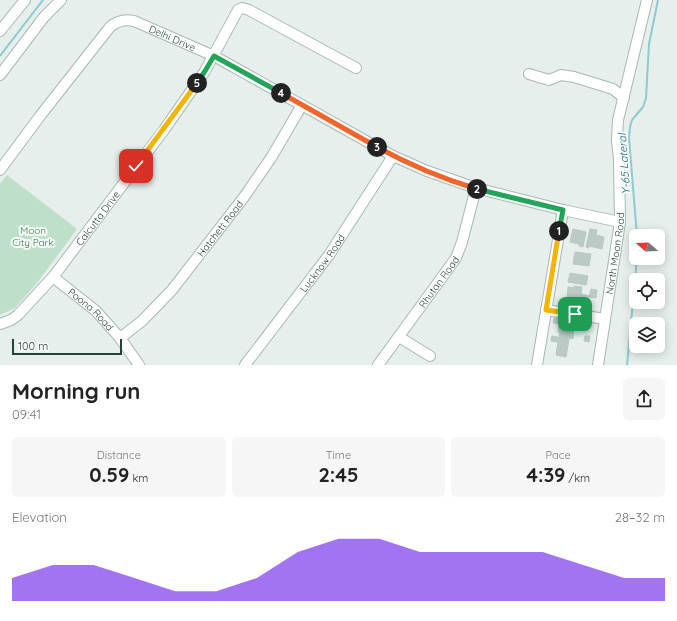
<!DOCTYPE html>
<meta charset="utf-8">
<style>
:root{--surface:#fff;--page:#f6f6f6;--text:#222;--muted:#767676;--accent:#7c3aed}
body{margin:0;font-family:Quicksand,sans-serif;background:var(--page);color:var(--text);height:100vh;display:flex;flex-direction:column;font-size:15px;white-space:nowrap}
*{box-sizing:border-box;margin:0}
p{font-size:13px;color:var(--muted)}
.icon{flex:none;width:22px;height:22px;fill:none;stroke:currentColor;stroke-width:2;stroke-linecap:round;stroke-linejoin:round}
.map{position:relative;height:365px;overflow:hidden}
.sheet{display:flex;flex-direction:column;background:var(--surface);flex:1}
.sheet>*{flex:none}
.needle{width:26px;rotate:289deg}
.controls{position:absolute;left:629px;top:229px;display:grid;gap:8px}
.controls a{display:grid;place-items:center;width:36px;height:36px;border-radius:6px;background:var(--surface);box-shadow:0 2px 10px #0003;font-size:20px}
.scale{position:absolute;left:12px;bottom:10px;width:110px;box-sizing:border-box;padding-left:4px;border:2px solid #24423a;border-top:0;font-size:11px;line-height:14px;white-space:nowrap;color:#24423a;-webkit-text-stroke:3px #f7fbf9;paint-order:stroke}
.pin{position:absolute;display:grid;place-items:center;width:34px;height:34px;color:#fff;margin:-17px;border-radius:8px;box-shadow:0 2px 6px #0006}
.km{position:absolute;width:20px;height:20px;margin:-10px;border-radius:50%;background:#222;color:#fff;font-size:11px;line-height:20px;text-align:center}
.round{display:grid;place-items:center;flex:none;width:42px;height:42px;border-radius:6px;background:var(--page)}
.headline{display:flex;align-items:center;justify-content:space-between;height:68px;padding:0 12px}
h1{font-size:22px;font-weight:700;line-height:30px}
.stats{display:grid;grid-template-columns:repeat(3,1fr);gap:6px;height:68px;padding:4px 12px}
.stats div{display:grid;align-content:center;border-radius:6px;background:var(--page);text-align:center}
.stats b{font-size:20px;font-weight:700}
.stats small{font-size:11px;font-weight:400}
.stats p{font-size:11px}
.chart{height:112px;padding:8px 12px}
.chart p{display:flex;justify-content:space-between}
.chart svg{width:100%;height:72px;margin-top:4px;fill:var(--accent);opacity:.7}
.map>svg:first-child{display:block}
.green{fill:#bfe0c8}
.lines{fill:none;stroke-linecap:round;stroke-linejoin:round}
.stream{stroke:#8ec9d4;stroke-width:2}
.building{fill:#bbcac4;stroke:#b8c9c2}
.minor-casing{stroke:#a8b8b2;stroke-width:12}
.minor{stroke:#fff;stroke-width:10}
.split-1-casing{stroke:#fff;stroke-width:8}
.split-2-casing{stroke:#fff;stroke-width:8}
.split-3-casing{stroke:#fff;stroke-width:8}
.split-4-casing{stroke:#fff;stroke-width:8}
.split-5-casing{stroke:#fff;stroke-width:8}
.split-6-casing{stroke:#fff;stroke-width:8}
.split-1{stroke:#f5b400;stroke-width:5}
.split-2{stroke:#22a559;stroke-width:5}
.split-3{stroke:#f0652b;stroke-width:5}
.split-4{stroke:#f0652b;stroke-width:5}
.split-5{stroke:#22a559;stroke-width:5}
.split-6{stroke:#f5b400;stroke-width:5}
.labels{text-anchor:middle;dominant-baseline:central;stroke-width:4;stroke-linejoin:round;paint-order:stroke}
.street-label{font-size:10px;fill:#24423a;stroke:#f7fbf9}
.park-label{font-size:10px;fill:#2d7a4b;stroke:#f7fbf9}
.water-label{font-size:11px;font-style:italic;fill:#1c6f80;stroke:#f7fbf9}
</style>
<div class="map">
<svg width="677" height="365" viewBox="0 0 677 365">
<rect width="100%" height="100%" fill="#e6efeb"/>
<path class="green" d="M 7,175 L 77,229 L 37,283 L 15,308 L 0,315 L 0,184 Z"/>
<g class="lines">
<g class="stream">
<path d="M 0,56 L 43,0"/>
<path d="M 637,236 L 629,138 L 630,127 L 632,120 L 643,107 L 646,98 L 649,44 L 658,0"/>
<path d="M 627,365 L 637,258"/>
</g>
</g>
<g class="building">
<path d="M 573,229 L 586,232 L 583,247 L 579,246 L 579,244 L 570,242 Z"/>
<path d="M 590,229 L 597,230 L 596,235 L 604,237 L 602,249 L 589,246 L 589,248 L 586,247 Z"/>
<path d="M 575,252 L 591,254 L 589,266 L 573,264 Z"/>
<path d="M 570,273 L 588,276 L 586,285 L 568,282 Z"/>
<path d="M 574,286 L 582,287 L 581,294 L 589,296 L 588,305 L 567,301 L 568,287 L 574,288 Z"/>
<path d="M 591,289 L 597,290 L 596,298 L 589,297 Z"/>
<path d="M 554,318 L 571,321 L 570,325 L 574,326 L 573,339 L 559,336 L 560,332 L 558,332 L 559,324 L 553,323 Z"/>
<path d="M 577,322 L 589,324 L 588,330 L 578,328 L 576,327 Z"/>
<path d="M 552,336 L 569,339 L 566,357 L 556,355 L 558,342 L 551,341 Z"/>
<path d="M 585,336 L 590,336 L 589,342 L 584,341 Z"/>
</g>
<g class="lines">
<g class="minor-casing">
<g id="minor">
<path d="M 0,31 L 25,0"/>
<path d="M 529,74 L 549,80 L 561,75 L 574,77 L 613,89 L 624,98"/>
<path d="M 0,75 L 44,17 L 61,0"/>
<path id="s1" d="M 0,170 L 40,116 L 110,27 C 117,21 125,19 134,21 L 214,56 L 393,156 L 427,171 L 476,188 L 563,210 L 620,222"/>
<path id="s2" d="M 53,277 L 96,311 L 120,338 L 139,365"/>
<path d="M 546,310 L 605,319"/>
<path id="s3" d="M 0,324 L 11,320 L 18,315 L 53,277 L 164,130 L 205,71 L 238,10 L 242,8 L 249,10 L 356,68"/>
<path d="M 399,337 L 430,356"/>
<path id="s4" d="M 120,338 L 142,321 L 172,290 L 244,197 L 271,158 L 302,105"/>
<path id="s5" d="M 245,365 L 329,255 L 393,156"/>
<path id="s6" d="M 378,365 L 456,258 L 462,242 L 476,188"/>
<path d="M 537,365 L 563,210"/>
<path id="s7" d="M 598,365 L 620,222 L 619,159 L 617,140 L 618,120 L 647,0"/>
</g>
</g>
<use href="#minor" class="minor"/>
</g>
<g class="lines">
<g class="split-1-casing">
<path id="split-1" d="M 559,231 L 546,310 L 575,314"/>
</g>
<g class="split-2-casing">
<path id="split-2" d="M 477,189 L 563,210 L 559,231"/>
</g>
<g class="split-3-casing">
<path id="split-3" d="M 377,147 C 408,164 443,179 477,189"/>
</g>
<g class="split-4-casing">
<path id="split-4" d="M 281,93 L 377,147"/>
</g>
<g class="split-5-casing">
<path id="split-5" d="M 197,83 L 205,71 L 214,56 L 281,93"/>
</g>
<g class="split-6-casing">
<path id="split-6" d="M 136,166 L 197,83"/>
</g>
<use href="#split-1" class="split-1"/>
<use href="#split-2" class="split-2"/>
<use href="#split-3" class="split-3"/>
<use href="#split-4" class="split-4"/>
<use href="#split-5" class="split-5"/>
<use href="#split-6" class="split-6"/>
</g>
<g class="labels">
<g class="street-label">
<text stroke="none"><textPath href="#s1" startOffset="248">Delhi Drive</textPath></text>
<text stroke="none"><textPath href="#s3" startOffset="146">Calcutta Drive</textPath></text>
<text stroke="none"><textPath href="#s4" startOffset="149">Hatchett Road</textPath></text>
<text stroke="none"><textPath href="#s7" startOffset="113">North Moon Road</textPath></text>
<text stroke="none"><textPath href="#s5" startOffset="128">Lucknow Road</textPath></text>
<text stroke="none"><textPath href="#s6" startOffset="103">Rhutan Road</textPath></text>
<text stroke="none"><textPath href="#s2" startOffset="50">Poona Road</textPath></text>
</g>
<g class="park-label">
<text x="33" y="230">Moon<tspan x="33" dy="12">City Park</tspan></text>
</g>
<g class="water-label">
<text transform="translate(624 164) rotate(-94)">Y-65 Lateral</text>
</g>
</g>
</svg>
<div class="controls">
<a><svg class="needle" viewBox="-14 -14 28 28"><path d="M0-13l5 13h-10z" fill="#e53935"/><path d="M0 13l5-13h-10z" fill="#767676"/></svg></a>
<a><svg class="icon" aria-label="locate" viewBox="0 0 24 24"><circle cx="12" cy="12" r="6"/><path d="M12 2v4M12 18v4M2 12h4M18 12h4"/></svg></a>
<a><svg class="icon" aria-label="layers" viewBox="0 0 24 24"><path d="M12 4l9 5-9 5-9-5zM3 14l9 5 9-5"/></svg></a>
</div>
<div class="scale">100 m</div>
<div class="pin" style="left:575px;top:314px;background:#1e9e55"><svg class="icon" aria-label="arrive" viewBox="0 0 24 24"><path d="M6 21V4h12l-3 4 3 4H6"/></svg></div>
<div class="pin" style="left:136px;top:166px;background:#d93025"><svg class="icon" aria-label="check" viewBox="0 0 24 24"><path d="M5 12l5 5 9-10"/></svg></div>
<b class="km" style="left:559px;top:231px">1</b>
<b class="km" style="left:477px;top:189px">2</b>
<b class="km" style="left:377px;top:147px">3</b>
<b class="km" style="left:281px;top:93px">4</b>
<b class="km" style="left:197px;top:83px">5</b>
</div>
<section class="sheet">
<div class="headline"><div><h1>Morning run</h1><p>09:41</p></div><a class="round"><svg class="icon" aria-label="share" viewBox="0 0 24 24"><path d="M12 15V3M7 8l5-5 5 5M5 13v7h14v-7"/></svg></a></div>
<div class="stats">
<div><p>Distance</p><b>0.59<small> km</small></b></div>
<div><p>Time</p><b>2:45</b></div>
<div><p>Pace</p><b>4:39<small> /km</small></b></div>
</div>
<div class="chart"><p><span>Elevation</span>28–32 m</p>
<svg viewBox="0 0 160 44" preserveAspectRatio="none"><path d="M0 44V30L10 22L20 22L30 30L40 38L50 38L60 30L70 14L80 6L90 6L100 14L110 14L120 14L130 14L140 22L150 30L160 30V44z"/></svg>
</div>
</section>
